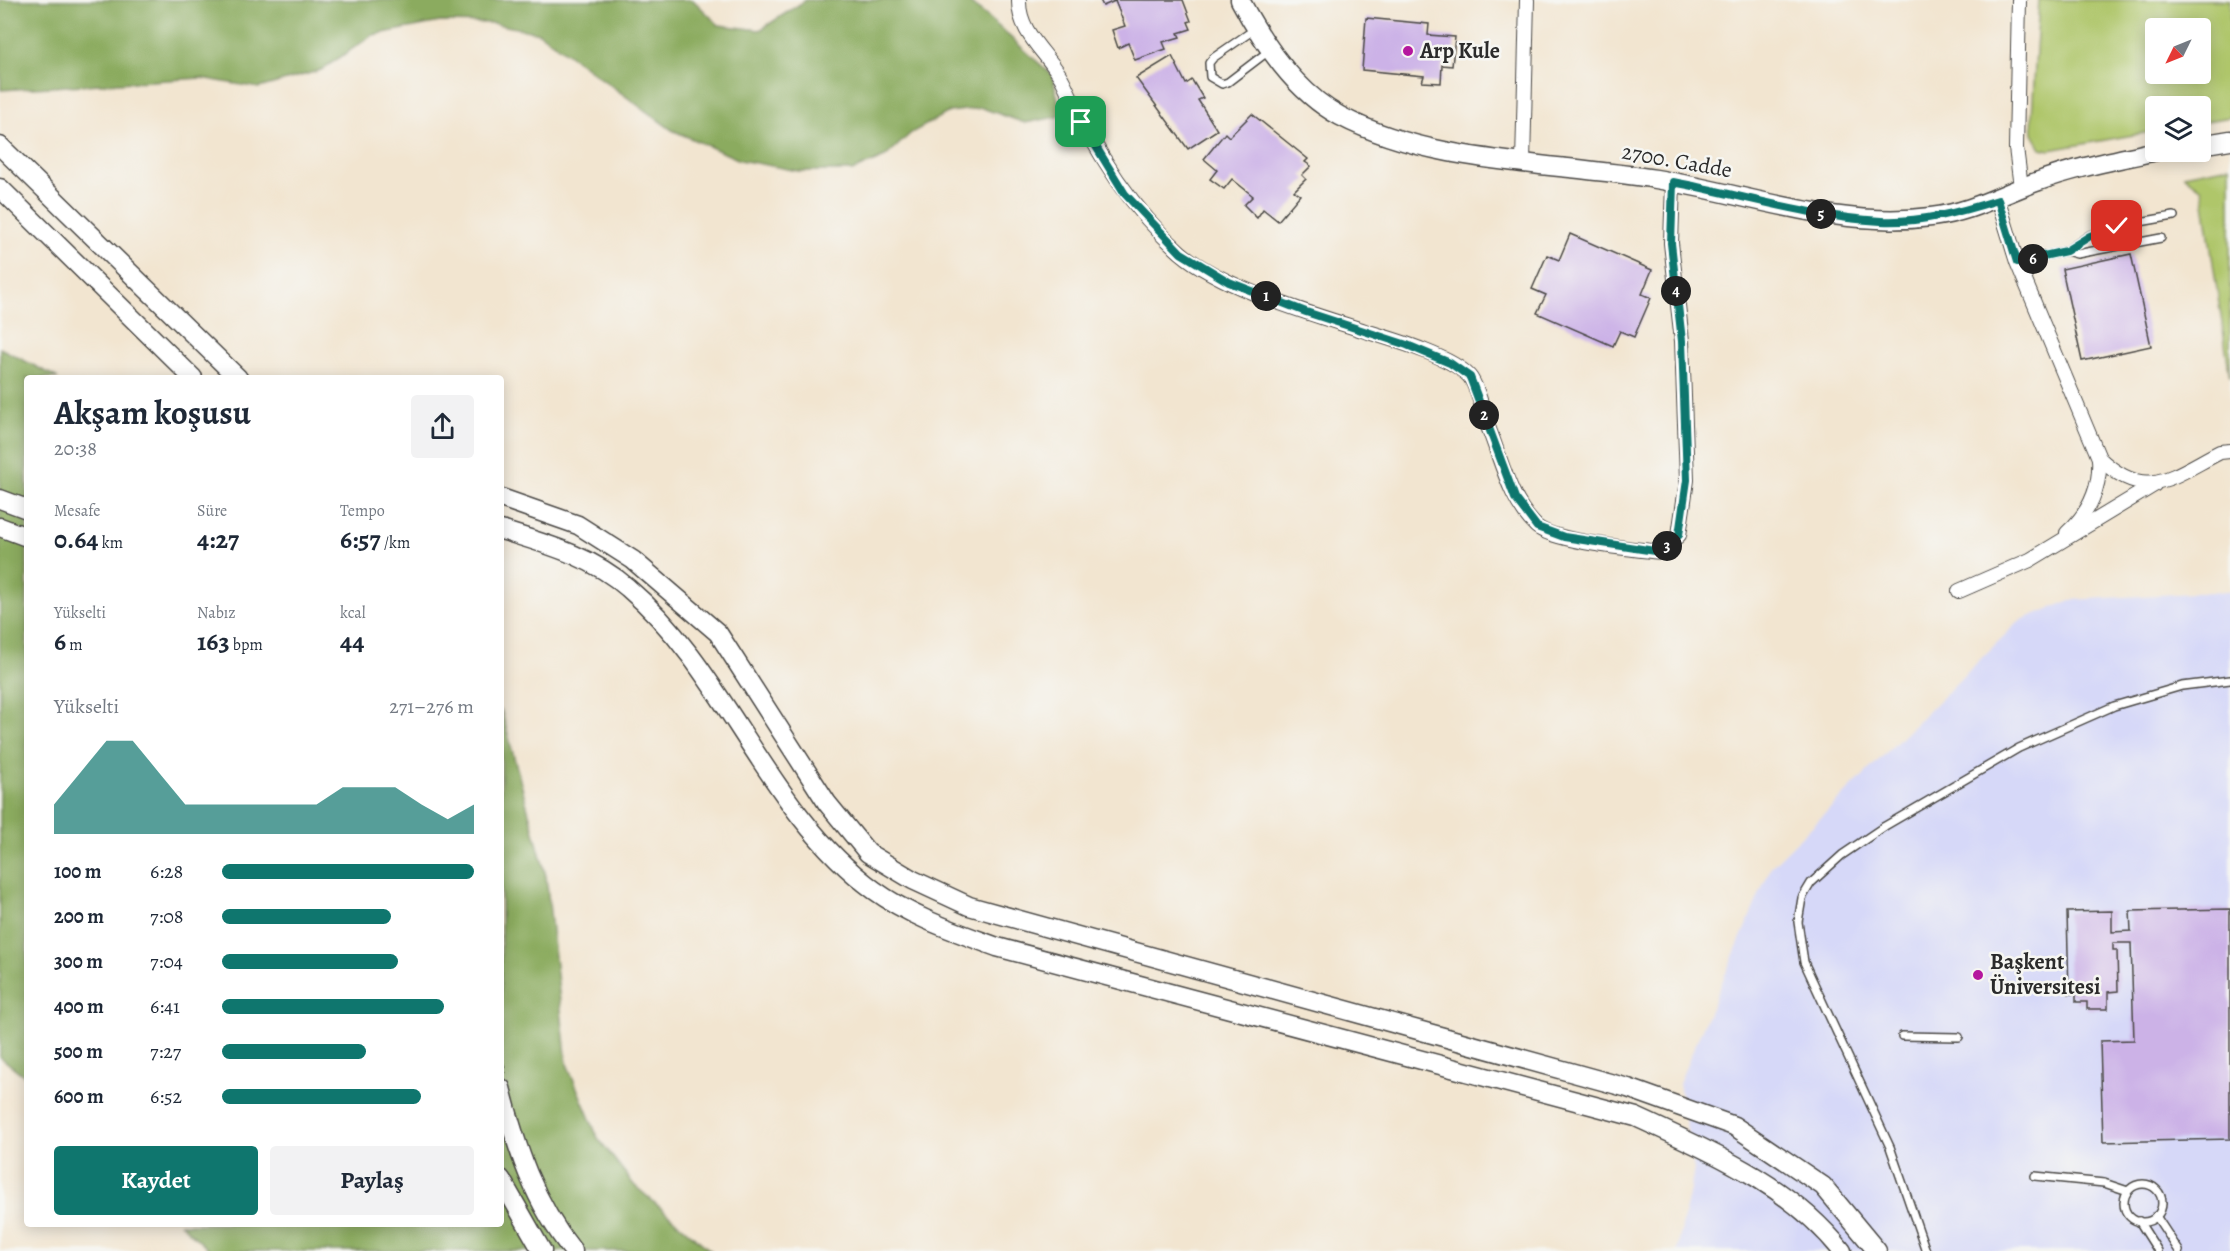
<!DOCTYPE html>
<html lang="tr">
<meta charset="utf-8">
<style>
:root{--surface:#fff;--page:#f2f2f3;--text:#1f2937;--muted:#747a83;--accent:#0f766e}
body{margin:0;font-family:Alegreya,serif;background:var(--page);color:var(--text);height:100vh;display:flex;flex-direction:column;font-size:22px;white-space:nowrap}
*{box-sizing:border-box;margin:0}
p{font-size:20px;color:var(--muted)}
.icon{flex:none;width:33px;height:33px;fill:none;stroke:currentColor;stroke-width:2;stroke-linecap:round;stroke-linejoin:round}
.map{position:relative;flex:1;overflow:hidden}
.drawer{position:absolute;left:24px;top:375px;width:480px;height:852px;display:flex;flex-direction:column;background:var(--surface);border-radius:6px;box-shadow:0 3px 15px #0003}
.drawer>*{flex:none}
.needle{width:39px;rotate:227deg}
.buttons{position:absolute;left:2145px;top:18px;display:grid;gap:12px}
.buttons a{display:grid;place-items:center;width:66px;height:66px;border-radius:6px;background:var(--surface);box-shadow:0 3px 15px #0003;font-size:30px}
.pin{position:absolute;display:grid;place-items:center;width:51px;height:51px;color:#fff;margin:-26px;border-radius:12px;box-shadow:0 3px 9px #0006}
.km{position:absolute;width:30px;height:30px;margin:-15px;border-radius:50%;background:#222;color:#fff;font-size:16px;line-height:30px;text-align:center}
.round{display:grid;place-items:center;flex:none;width:63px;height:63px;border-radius:6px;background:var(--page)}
.summary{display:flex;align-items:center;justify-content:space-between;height:102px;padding:0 30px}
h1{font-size:33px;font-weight:700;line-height:45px}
.stats{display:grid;grid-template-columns:repeat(3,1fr);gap:9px;height:102px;padding:6px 30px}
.stats div{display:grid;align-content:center}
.stats b{font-size:26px;font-weight:700}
.stats small{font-size:16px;font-weight:400}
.stats p{font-size:16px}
.chart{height:168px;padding:12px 30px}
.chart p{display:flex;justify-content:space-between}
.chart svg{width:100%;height:108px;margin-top:6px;fill:var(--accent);opacity:.7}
.cta{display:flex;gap:12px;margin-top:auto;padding:12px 30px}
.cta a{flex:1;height:69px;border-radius:6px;background:var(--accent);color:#fff;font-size:24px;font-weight:700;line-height:69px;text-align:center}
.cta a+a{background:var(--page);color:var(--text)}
ul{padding:0 30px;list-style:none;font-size:20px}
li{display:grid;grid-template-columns:96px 72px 1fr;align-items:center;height:45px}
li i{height:15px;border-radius:8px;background:var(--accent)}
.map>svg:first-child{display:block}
.built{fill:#d6d8f8}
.green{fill:#afc66a;stroke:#6d784a;stroke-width:1.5;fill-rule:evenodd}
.forest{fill:#8bab5e;stroke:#5b6b44;stroke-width:1.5}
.building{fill:#ccb2e7}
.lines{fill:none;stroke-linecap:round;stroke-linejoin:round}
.service-casing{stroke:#494744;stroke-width:10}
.minor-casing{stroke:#494744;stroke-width:16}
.tertiary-casing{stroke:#494744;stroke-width:21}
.path{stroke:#494744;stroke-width:3;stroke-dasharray:4.5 4.5;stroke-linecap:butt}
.service{stroke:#fff;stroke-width:7}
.minor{stroke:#fff;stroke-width:14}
.tertiary{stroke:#fff;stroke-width:18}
.route-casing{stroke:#fff;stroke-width:12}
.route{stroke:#0f766e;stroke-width:8}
.poi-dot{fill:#b5179e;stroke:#f6f6f2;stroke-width:2}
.labels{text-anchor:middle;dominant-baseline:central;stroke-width:5;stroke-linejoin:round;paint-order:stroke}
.poi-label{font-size:22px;font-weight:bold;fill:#2b2b2b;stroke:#f6f6f2;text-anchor:start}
.street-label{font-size:22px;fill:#2b2b2b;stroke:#f6f6f2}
</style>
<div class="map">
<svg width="2230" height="1251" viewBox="0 0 2230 1251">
<rect width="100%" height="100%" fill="#f6f6f2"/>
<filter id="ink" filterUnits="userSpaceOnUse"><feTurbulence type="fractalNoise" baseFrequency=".0167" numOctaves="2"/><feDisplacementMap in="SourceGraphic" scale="12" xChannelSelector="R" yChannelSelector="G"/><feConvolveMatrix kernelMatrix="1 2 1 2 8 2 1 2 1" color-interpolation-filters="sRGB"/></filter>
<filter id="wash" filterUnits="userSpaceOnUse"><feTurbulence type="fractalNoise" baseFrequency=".008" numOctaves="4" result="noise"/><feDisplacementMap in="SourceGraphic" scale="24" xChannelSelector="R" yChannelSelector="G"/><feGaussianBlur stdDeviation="1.35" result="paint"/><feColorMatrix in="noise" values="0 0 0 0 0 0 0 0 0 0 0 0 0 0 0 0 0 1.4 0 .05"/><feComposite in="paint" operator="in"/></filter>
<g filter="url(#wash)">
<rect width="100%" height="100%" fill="#f2e5d0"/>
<path class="built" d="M 2230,591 L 2230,1251 L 1677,1251 L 1694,1170 L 1679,1083 L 1771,867 L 2019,621 L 2071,600 Z"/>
<g class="green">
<path d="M 2039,0 L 2230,0 L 2230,117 L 2201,122 L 2200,106 L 2156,106 L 2155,131 L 2050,150 L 2041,148 L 2033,134 L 2032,116 ZM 2156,28 L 2200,28 L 2200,74 L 2156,74 Z"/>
<path d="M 2230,166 L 2230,377 L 2202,189 L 2184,175 Z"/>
</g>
<g class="forest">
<path d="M 0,0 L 693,0 L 719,25 L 760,30 L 806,0 L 966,0 L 988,17 L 1052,75 L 1062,116 L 1025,123 L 982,108 L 949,112 L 911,133 L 885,157 L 852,171 L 798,171 L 740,160 L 672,130 L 539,33 L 492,23 L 440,22 L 373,35 L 321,70 L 259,88 L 201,78 L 1,90 Z"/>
<path d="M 0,348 L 58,378 L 27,378 L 27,1078 L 0,1057 Z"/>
<path d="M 501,709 L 546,876 L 567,1064 L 598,1138 L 634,1185 L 711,1251 L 210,1251 L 181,1224 L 501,1224 Z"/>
</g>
<g id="blocks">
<g class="building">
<path d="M 1100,0 L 1183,0 L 1191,21 L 1188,22 L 1191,29 L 1178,33 L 1180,37 L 1163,42 L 1166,49 L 1135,60 L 1128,43 L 1118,48 L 1112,30 L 1125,26 L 1115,1 L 1103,6 Z"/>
<path d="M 1366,18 L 1429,24 L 1428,35 L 1455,37 L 1452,66 L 1442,65 L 1441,83 L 1422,82 L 1424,76 L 1362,70 Z"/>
<path d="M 1172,56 L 1186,84 L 1192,80 L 1203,98 L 1198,100 L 1217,130 L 1188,149 L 1136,78 Z"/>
<path d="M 1252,114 L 1308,159 L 1305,162 L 1311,166 L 1302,175 L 1306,179 L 1294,191 L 1300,195 L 1278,221 L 1263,209 L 1257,218 L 1244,205 L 1253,196 L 1232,179 L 1224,189 L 1210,179 L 1217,170 L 1204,159 L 1225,133 L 1229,137 Z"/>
<path d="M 1570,234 L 1652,270 L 1642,294 L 1651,298 L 1634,337 L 1620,331 L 1613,346 L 1537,313 L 1546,295 L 1532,289 L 1547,255 L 1559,260 Z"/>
<path d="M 2131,254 L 2151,346 L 2082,361 L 2062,269 Z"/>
<path d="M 2230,909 L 2230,1139 L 2103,1142 L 2100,1041 L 2134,1040 L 2131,943 L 2113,943 L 2113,950 L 2117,950 L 2118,991 L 2108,992 L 2108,1009 L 2087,1009 L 2087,1002 L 2076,1002 L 2076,994 L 2069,994 L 2067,912 L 2112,911 L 2112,932 L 2131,931 L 2130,911 Z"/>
</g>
</g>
</g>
<g filter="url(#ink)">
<use href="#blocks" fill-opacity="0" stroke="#494744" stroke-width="1.5"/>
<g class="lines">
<g class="service-casing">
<g id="service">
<path d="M 1255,29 L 1213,58 L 1209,63 L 1210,77 L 1222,84 L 1228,82 L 1270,50"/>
<path d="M 2066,251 L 2077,254 L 2161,238"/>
<path d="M 2017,262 L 2066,251 L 2090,235 L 2117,226 L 2174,216"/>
<path d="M 1902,1036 L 1959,1037"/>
<path d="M 2035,1176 L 2104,1183 L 2128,1191"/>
<circle cx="2143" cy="1203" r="19"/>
<path d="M 2156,1216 L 2179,1251"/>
<path d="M 2139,1221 L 2158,1251"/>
<path d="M 1926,1251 L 1890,1147 L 1804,962 L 1798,922 L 1802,898 L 1811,883 L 1842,855 L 1885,826 L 2019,748 L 2114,706 L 2182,686 L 2230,680"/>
</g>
</g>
<g class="minor-casing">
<g id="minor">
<path d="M 1019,0 C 1018,35 1051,55 1064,83 C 1092,146 1128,206 1180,252 C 1221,288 1312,314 1365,331 C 1391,339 1451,356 1469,376 C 1478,386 1485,419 1490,432 C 1502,463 1511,502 1536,526 C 1553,542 1636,549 1661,552 L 1679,535 L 1687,480 L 1682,341 L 1671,243 L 1673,182"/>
<path d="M 2019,0 L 2016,148 L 2021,187"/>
<path d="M 1523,162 L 1527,0"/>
<path d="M 1998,200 L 2017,262 L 2099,458 C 2146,503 2171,477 2220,452 L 2230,451"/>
<path d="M 2067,533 C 2089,513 2101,487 2099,458"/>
<path d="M 1959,591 L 2030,560 L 2154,485"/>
</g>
</g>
<g class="tertiary-casing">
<g id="tertiary">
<path d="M 1240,0 C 1263,43 1295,92 1340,116 C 1433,165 1554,162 1656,179 C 1747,194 1838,229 1931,217 C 1973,212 2001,194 2039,181 C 2077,167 2117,160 2156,151"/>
<path d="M 2200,145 L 2230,140"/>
<path d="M 0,146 L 238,378"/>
<path d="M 0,188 L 193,378"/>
<path d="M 501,498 L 578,525 L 633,560 L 718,633 L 827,803 L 868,853 L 913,880 L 969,906 L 1628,1088 L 1734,1126 L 1823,1186 L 1877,1251"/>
<path d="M 0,499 L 27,509"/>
<path d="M 0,527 L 27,537"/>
<path d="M 501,530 C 546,544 592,556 628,588 C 728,673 767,812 874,890 C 911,917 954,931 997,947 L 1636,1117 C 1711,1152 1789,1184 1842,1251"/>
<path d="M 501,1088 C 516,1147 534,1203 573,1251"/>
<path d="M 501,1179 L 542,1251"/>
</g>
</g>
<path class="path" d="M 501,1055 L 505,1073"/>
<use href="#service" class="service"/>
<use href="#minor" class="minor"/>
<use href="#tertiary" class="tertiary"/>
</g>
</g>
<g class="lines" filter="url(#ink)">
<g class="route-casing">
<path id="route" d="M 1081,122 L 1125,194 L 1181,253 L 1229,282 L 1306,312 L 1407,345 L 1450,363 L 1470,377 L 1515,498 L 1537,527 L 1564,537 L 1661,552 L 1679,535 L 1687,480 L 1682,341 L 1671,243 L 1673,182 C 1742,195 1810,217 1881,221 C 1920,223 1960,212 1998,200 L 2017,262 L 2066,251 L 2090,236 L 2117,226"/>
</g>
<use href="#route" class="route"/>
</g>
<g class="poi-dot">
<circle cx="1408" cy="51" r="6"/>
<circle cx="1978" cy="975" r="6"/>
</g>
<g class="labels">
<g class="poi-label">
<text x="1420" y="51">Arp Kule</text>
<text x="1990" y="962">Başkent<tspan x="1990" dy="25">Üniversitesi</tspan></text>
</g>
<g class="street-label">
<text transform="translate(1677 161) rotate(10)">2700. Cadde</text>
</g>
</g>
</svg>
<div class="buttons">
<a><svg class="needle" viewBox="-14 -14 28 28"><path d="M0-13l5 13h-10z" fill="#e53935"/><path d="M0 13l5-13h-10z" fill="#747a83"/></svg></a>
<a><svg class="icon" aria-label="layers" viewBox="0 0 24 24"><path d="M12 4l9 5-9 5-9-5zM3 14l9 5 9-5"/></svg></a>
</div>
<div class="pin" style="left:1081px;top:122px;background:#1e9e55"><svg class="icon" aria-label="arrive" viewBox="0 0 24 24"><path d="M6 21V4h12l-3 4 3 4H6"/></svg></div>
<div class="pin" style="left:2117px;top:226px;background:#d93025"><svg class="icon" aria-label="check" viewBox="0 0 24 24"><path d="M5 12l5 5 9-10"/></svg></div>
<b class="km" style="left:1266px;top:296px">1</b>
<b class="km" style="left:1484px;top:415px">2</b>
<b class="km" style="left:1667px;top:546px">3</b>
<b class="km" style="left:1676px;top:291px">4</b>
<b class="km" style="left:1821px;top:214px">5</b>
<b class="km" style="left:2033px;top:259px">6</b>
<section class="drawer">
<div class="summary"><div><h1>Akşam koşusu</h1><p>20:38</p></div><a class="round"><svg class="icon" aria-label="share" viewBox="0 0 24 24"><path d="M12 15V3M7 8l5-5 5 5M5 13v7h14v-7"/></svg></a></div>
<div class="stats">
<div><p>Mesafe</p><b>0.64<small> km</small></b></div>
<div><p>Süre</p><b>4:27</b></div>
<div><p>Tempo</p><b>6:57<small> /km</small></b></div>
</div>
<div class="stats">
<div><p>Yükselti</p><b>6<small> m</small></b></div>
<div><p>Nabız</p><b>163<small> bpm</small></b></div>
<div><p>kcal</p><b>44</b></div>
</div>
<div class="chart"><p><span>Yükselti</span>271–276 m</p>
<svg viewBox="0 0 160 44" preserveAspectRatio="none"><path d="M0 44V32L10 19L20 6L30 6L40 19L50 32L60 32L70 32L80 32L90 32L100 32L110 25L120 25L130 25L140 32L150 38L160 32V44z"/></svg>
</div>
<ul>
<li><b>100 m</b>6:28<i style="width:100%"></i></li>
<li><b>200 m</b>7:08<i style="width:67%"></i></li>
<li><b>300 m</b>7:04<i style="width:70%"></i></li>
<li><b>400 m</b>6:41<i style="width:88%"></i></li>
<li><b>500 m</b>7:27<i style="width:57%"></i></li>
<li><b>600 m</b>6:52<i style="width:79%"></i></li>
</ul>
<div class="cta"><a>Kaydet</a><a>Paylaş</a></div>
</section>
</div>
